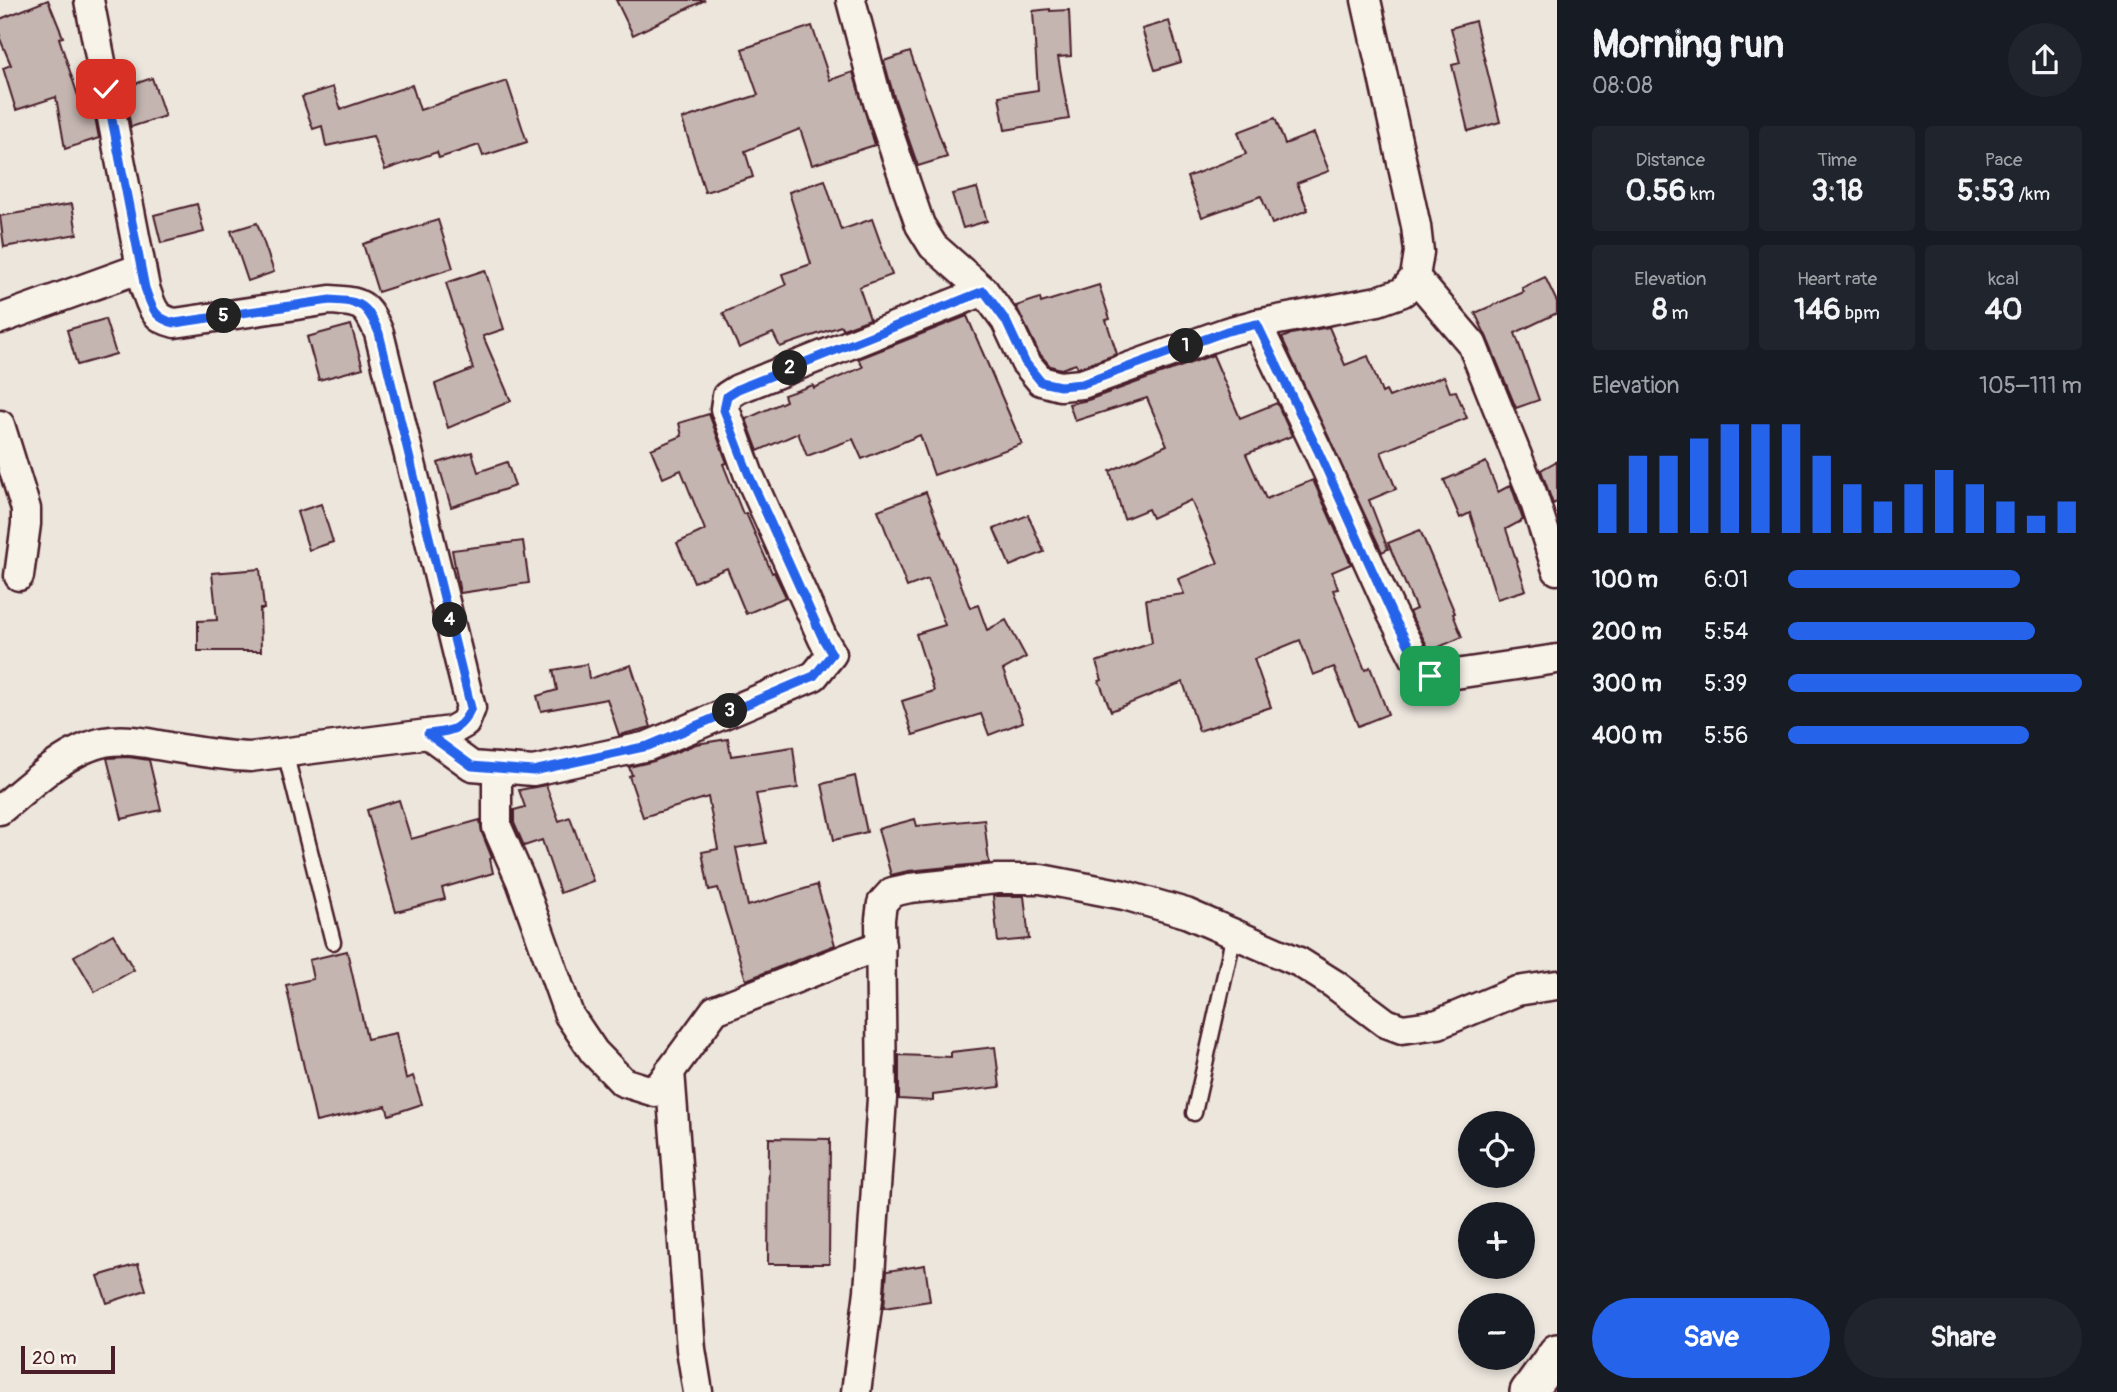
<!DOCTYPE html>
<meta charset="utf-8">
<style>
:root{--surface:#171b24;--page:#20242c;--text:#f1f3f6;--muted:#9ea1a6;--accent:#2563eb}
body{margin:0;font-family:Pangolin,sans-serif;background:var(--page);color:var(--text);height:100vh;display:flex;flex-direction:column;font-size:26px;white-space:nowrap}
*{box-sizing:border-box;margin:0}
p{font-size:23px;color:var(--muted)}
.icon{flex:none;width:38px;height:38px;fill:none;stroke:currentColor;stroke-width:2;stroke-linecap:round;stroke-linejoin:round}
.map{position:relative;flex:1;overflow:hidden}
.side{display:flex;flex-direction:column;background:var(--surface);width:560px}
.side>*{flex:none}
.controls{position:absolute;left:1458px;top:1111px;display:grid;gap:14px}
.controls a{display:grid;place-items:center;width:77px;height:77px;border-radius:50%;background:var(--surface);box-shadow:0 4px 10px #0003;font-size:35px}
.scale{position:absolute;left:21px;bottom:18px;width:94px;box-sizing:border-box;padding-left:7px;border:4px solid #4a1f2b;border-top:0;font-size:19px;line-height:24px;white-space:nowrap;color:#4a1f2b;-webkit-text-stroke:5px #f7f3e8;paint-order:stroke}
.pin{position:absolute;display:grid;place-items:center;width:60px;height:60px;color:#fff;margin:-30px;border-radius:14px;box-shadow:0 4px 10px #0006}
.km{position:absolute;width:35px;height:35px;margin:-18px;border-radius:50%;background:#222;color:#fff;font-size:19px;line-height:35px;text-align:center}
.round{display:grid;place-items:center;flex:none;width:74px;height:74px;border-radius:37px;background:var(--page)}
.headline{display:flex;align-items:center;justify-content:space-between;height:119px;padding:0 35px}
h1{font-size:38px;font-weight:700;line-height:52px}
.figures{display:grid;grid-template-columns:repeat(3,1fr);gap:10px;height:119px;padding:7px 35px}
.figures div{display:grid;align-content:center;border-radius:7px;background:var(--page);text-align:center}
.figures b{font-size:30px;font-weight:700}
.figures small{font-size:19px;font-weight:400}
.figures p{font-size:19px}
.chart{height:196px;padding:14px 35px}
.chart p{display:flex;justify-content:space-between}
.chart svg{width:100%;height:126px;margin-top:7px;stroke:var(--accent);stroke-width:6}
.primary-button{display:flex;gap:14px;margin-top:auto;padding:14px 35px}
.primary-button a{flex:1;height:80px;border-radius:42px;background:var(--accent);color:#fff;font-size:28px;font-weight:700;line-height:80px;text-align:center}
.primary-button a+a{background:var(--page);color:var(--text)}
ul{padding:0 35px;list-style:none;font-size:23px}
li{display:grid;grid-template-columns:112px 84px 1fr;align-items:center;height:52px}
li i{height:18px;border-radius:9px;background:var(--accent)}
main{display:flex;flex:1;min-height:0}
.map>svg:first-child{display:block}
.building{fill:#c4b5b0;stroke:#4a1f2b;stroke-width:2}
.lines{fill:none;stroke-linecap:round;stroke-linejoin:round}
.service-casing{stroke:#4a1f2b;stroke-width:19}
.minor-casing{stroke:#4a1f2b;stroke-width:33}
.tertiary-casing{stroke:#4a1f2b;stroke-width:40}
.service{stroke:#f7f3e8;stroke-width:14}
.minor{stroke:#f7f3e8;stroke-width:28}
.tertiary{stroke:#f7f3e8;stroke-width:35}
.route-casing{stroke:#fff;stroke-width:14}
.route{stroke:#2563eb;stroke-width:9}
</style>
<main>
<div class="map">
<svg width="1557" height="1392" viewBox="0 0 1557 1392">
<rect width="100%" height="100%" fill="#ece6dd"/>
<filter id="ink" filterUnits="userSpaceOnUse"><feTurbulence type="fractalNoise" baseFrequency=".0143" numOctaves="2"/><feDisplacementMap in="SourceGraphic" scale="14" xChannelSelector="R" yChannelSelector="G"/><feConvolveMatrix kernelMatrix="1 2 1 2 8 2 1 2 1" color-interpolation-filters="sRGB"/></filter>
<g filter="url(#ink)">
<g class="building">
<path d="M 48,0 L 63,37 L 59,38 L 80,102 L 91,98 L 99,138 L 65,149 L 56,97 L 16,110 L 3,68 L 11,65 L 0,39 L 0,19 Z"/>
<path d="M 616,0 L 705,0 L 633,35 Z"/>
<path d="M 1050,9 L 1050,11 L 1069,10 L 1071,56 L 1058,57 L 1069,119 L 1005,130 L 999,96 L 1038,90 L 1033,11 Z"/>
<path d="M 1169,21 L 1181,62 L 1155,70 L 1142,29 Z"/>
<path d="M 1475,21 L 1500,122 L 1468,131 L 1452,65 L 1460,63 L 1451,28 Z"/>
<path d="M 812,26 L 830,80 L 853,72 L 875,145 L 812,165 L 800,129 L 745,151 L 753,177 L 705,192 L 682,119 L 758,95 L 742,49 Z"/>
<path d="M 910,52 L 947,157 L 918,166 L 894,97 L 884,61 Z"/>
<path d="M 152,78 L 165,116 L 131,127 L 123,88 Z"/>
<path d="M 507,81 L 527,142 L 483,156 L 479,145 L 439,158 L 437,152 L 385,170 L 373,136 L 326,146 L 322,126 L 313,129 L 302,97 L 333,87 L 341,109 L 412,85 L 420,110 Z"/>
<path d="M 1275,118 L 1285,144 L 1314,133 L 1329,171 L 1297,183 L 1308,210 L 1272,224 L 1261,196 L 1202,217 L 1187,177 L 1246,154 L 1238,132 Z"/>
<path d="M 825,180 L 841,230 L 872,219 L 892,275 L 859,287 L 870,319 L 843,329 L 841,326 L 780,347 L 773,333 L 739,348 L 723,313 L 786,285 L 782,274 L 811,264 L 789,192 Z"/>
<path d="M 977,188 L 987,221 L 963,228 L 952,194 Z"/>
<path d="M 72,204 L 77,234 L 4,247 L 0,216 Z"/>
<path d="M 197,204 L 204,232 L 161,243 L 154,215 Z"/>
<path d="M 438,220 L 453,268 L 378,292 L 363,244 Z"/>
<path d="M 257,223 L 274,272 L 248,281 L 231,231 Z"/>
<path d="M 485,270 L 504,329 L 483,336 L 511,401 L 448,428 L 435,384 L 473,369 L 446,283 Z"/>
<path d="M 1545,277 L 1557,302 L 1557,313 L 1515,333 L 1539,400 L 1516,408 L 1487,338 L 1475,313 L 1524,292 L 1522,288 Z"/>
<path d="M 1099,285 L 1110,319 L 1106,320 L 1117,354 L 1078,368 L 1076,364 L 1061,369 L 1050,366 L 1039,353 L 1016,306 L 1040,298 L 1041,303 Z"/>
<path d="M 967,316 L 1022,444 L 934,475 L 920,435 L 862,459 L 853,439 L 807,456 L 798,433 L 758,451 L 746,419 L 786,401 L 784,395 L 813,385 L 814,388 L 863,367 L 858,359 Z"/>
<path d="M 105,319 L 116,354 L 77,365 L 67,330 Z"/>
<path d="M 351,325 L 363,368 L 319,380 L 307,337 Z"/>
<path d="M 1329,327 L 1345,365 L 1368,356 L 1382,393 L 1386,391 L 1389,397 L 1444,376 L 1450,392 L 1456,391 L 1467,418 L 1381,452 L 1396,489 L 1369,500 L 1388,549 L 1382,552 L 1282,338 L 1291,334 Z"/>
<path d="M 1213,355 L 1240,418 L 1277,403 L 1292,436 L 1246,454 L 1266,499 L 1313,480 L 1351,564 L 1332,572 L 1338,589 L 1333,590 L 1365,670 L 1370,667 L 1388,714 L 1358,726 L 1334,667 L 1313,675 L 1300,640 L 1254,659 L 1271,707 L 1199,731 L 1183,682 L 1111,711 L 1099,681 L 1102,680 L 1096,662 L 1152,643 L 1146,599 L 1184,594 L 1178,579 L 1218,563 L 1191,500 L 1152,518 L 1148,509 L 1124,519 L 1110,471 L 1167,445 L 1147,398 L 1075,421 L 1069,404 L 1088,400 Z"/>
<path d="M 709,414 L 727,463 L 723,464 L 743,514 L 746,513 L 772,573 L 774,572 L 786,597 L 746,614 L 727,568 L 694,582 L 677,543 L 705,530 L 681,470 L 663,478 L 651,449 L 682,436 L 679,423 Z"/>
<path d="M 472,452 L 478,472 L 507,462 L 515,486 L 451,507 L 438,463 Z"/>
<path d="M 1557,461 L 1557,502 L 1553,504 L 1541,470 Z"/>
<path d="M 1486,462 L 1498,492 L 1511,485 L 1523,520 L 1506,529 L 1526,590 L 1497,599 L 1470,513 L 1460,518 L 1444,480 Z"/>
<path d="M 926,492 L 970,608 L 978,605 L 987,630 L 1006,620 L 1026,657 L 1003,670 L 1023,722 L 989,735 L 981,714 L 913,735 L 902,701 L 934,691 L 916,634 L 945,625 L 928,579 L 907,587 L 878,510 Z"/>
<path d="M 321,504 L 333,542 L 309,550 L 297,512 Z"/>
<path d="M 1028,515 L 1044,552 L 1010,566 L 994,529 Z"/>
<path d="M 1420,530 L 1455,613 L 1453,614 L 1462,637 L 1430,651 L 1409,612 L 1416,609 L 1388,543 Z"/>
<path d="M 523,541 L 529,583 L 460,593 L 452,550 Z"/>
<path d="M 260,569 L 264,609 L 260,609 L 261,651 L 198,651 L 198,621 L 217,620 L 212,573 Z"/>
<path d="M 587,664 L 589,679 L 631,665 L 651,727 L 619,735 L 607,699 L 541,711 L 537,696 L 557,690 L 553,670 Z"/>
<path d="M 728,739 L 731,756 L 793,747 L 798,788 L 756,794 L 766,843 L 736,848 L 748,906 L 817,885 L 835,945 L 746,980 L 718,888 L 709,890 L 702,852 L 718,849 L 708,797 L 643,817 L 629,776 L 632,775 L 629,767 L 654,761 L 696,744 Z"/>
<path d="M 128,757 L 149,760 L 161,810 L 122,819 L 107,758 Z"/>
<path d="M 855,776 L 867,832 L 834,840 L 822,784 Z"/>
<path d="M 546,785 L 559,821 L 570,817 L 593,881 L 560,893 L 542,840 L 524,846 L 514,823 L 514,810 L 525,807 L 519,790 Z"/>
<path d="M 399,800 L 411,839 L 480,820 L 482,833 L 492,858 L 490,859 L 493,873 L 442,888 L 445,899 L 396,912 L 367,810 Z"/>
<path d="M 915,819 L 917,826 L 984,819 L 989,863 L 908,871 L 891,875 L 878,829 Z"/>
<path d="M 993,896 L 1024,896 L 1029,939 L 998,942 Z"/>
<path d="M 113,934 L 134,970 L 95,992 L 74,956 Z"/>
<path d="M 347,951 L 367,1039 L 396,1033 L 406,1079 L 413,1076 L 422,1104 L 389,1115 L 386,1106 L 316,1122 L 286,985 L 313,979 L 309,960 Z"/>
<path d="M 995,1047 L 1000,1087 L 933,1095 L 933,1101 L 899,1099 L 899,1055 L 951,1057 L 951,1052 Z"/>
<path d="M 769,1138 L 830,1139 L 829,1264 L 768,1264 Z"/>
<path d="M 138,1264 L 146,1290 L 107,1303 L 98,1276 Z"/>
<path d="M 925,1265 L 930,1301 L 884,1308 L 887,1271 Z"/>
</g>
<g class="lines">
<g class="service-casing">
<g id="service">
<path d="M 285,752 L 333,942"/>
<path d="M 1194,1113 L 1234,934"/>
</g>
</g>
<g class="minor-casing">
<g id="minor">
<path d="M 851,0 L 878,102 L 920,225 L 933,246 L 984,291 L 1006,321 L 1025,362 L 1041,381 L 1060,386 L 1082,384 L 1227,332 L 1257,324 L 1378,301 L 1403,292 L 1415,277 L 1419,252 L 1416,226 L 1366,0"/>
<path d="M 1415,277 L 1472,344 L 1532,493 L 1557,570"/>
<path d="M 0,319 L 141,268"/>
<path d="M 1257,324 L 1320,455 L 1392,614 L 1421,670 L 1430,676 L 1442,676 L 1557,659"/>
<path d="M 0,425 L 26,509 L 26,524 L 19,576"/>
<path d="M 428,734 L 472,766 L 533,771 L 648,746 L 814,676 L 832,654 L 823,639 L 748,473 L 725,409 L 727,396 L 738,389 L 984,291"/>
<path d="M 497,768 L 497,827 L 521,881 L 569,1015 L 594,1052 L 623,1082 L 655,1092 L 715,1010 L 881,945"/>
<path d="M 0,810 C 29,786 66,750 104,742 C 126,738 148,743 169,747 C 196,751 223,756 250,757 L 451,731 L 465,723 L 471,708 L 379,333 C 366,303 362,302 330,300 L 175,323 C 153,318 152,307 145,288 L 89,0"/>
<path d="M 670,1071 L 691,1349 L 698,1392"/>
<path d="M 856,1392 L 869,1291 L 882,1098 L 880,919 L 882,903 L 892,892 L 910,888 L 997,879 L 1041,879 L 1124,895 L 1186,913 L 1299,962 L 1334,984 L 1386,1023 L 1402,1029 L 1438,1024 L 1517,991 L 1557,985"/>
</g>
</g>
<g class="tertiary-casing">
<path id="tertiary" d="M 1528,1392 L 1557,1352"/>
</g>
<use href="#service" class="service"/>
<use href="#minor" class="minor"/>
<use href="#tertiary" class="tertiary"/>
</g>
</g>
<g class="lines" filter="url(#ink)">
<g class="route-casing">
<path id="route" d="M 106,89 L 145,288 C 152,307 153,318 175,323 L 330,300 C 362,302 366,303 379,333 L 471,708 C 461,731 451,731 428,734 L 472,766 L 533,771 L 648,746 L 814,676 L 832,654 L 823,639 L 748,473 L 724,410 L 727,396 L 738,389 L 984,291 L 1006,321 L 1025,362 L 1041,382 L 1060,386 L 1082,384 L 1227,331 L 1257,324 L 1320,455 L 1392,614 L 1422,670 L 1430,676"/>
</g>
<use href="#route" class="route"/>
</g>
</svg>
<div class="controls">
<a><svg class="icon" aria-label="locate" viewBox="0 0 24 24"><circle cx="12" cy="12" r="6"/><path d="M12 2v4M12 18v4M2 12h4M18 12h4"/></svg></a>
<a>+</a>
<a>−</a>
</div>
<div class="scale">20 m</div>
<div class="pin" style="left:1430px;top:676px;background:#1e9e55"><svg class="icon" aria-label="arrive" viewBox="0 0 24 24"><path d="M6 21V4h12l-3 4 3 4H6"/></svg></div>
<div class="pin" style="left:106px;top:89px;background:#d93025"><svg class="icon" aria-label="check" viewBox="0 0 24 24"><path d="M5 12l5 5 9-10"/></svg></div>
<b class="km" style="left:1186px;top:346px">1</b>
<b class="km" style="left:790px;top:368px">2</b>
<b class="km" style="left:730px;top:711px">3</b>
<b class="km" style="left:450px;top:620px">4</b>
<b class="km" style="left:224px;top:316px">5</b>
</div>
<section class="side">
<div class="headline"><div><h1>Morning run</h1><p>08:08</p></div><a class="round"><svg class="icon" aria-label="share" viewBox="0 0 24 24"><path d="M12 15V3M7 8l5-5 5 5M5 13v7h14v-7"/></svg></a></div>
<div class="figures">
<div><p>Distance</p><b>0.56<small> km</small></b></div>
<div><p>Time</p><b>3:18</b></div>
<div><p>Pace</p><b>5:53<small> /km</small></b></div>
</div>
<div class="figures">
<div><p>Elevation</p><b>8<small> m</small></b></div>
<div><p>Heart rate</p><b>146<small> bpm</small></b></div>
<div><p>kcal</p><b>40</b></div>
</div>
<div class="chart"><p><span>Elevation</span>105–111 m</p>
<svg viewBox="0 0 160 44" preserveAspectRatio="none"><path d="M5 44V27M15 44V17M25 44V17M35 44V11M45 44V6M55 44V6M65 44V6M75 44V17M85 44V27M95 44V33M105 44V27M115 44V22M125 44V27M135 44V33M145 44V38M155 44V33"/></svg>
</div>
<ul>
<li><b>100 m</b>6:01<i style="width:79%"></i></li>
<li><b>200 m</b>5:54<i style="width:84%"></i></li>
<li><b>300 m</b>5:39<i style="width:100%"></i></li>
<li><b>400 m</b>5:56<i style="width:82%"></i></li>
</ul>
<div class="primary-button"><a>Save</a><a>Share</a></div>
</section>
</main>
